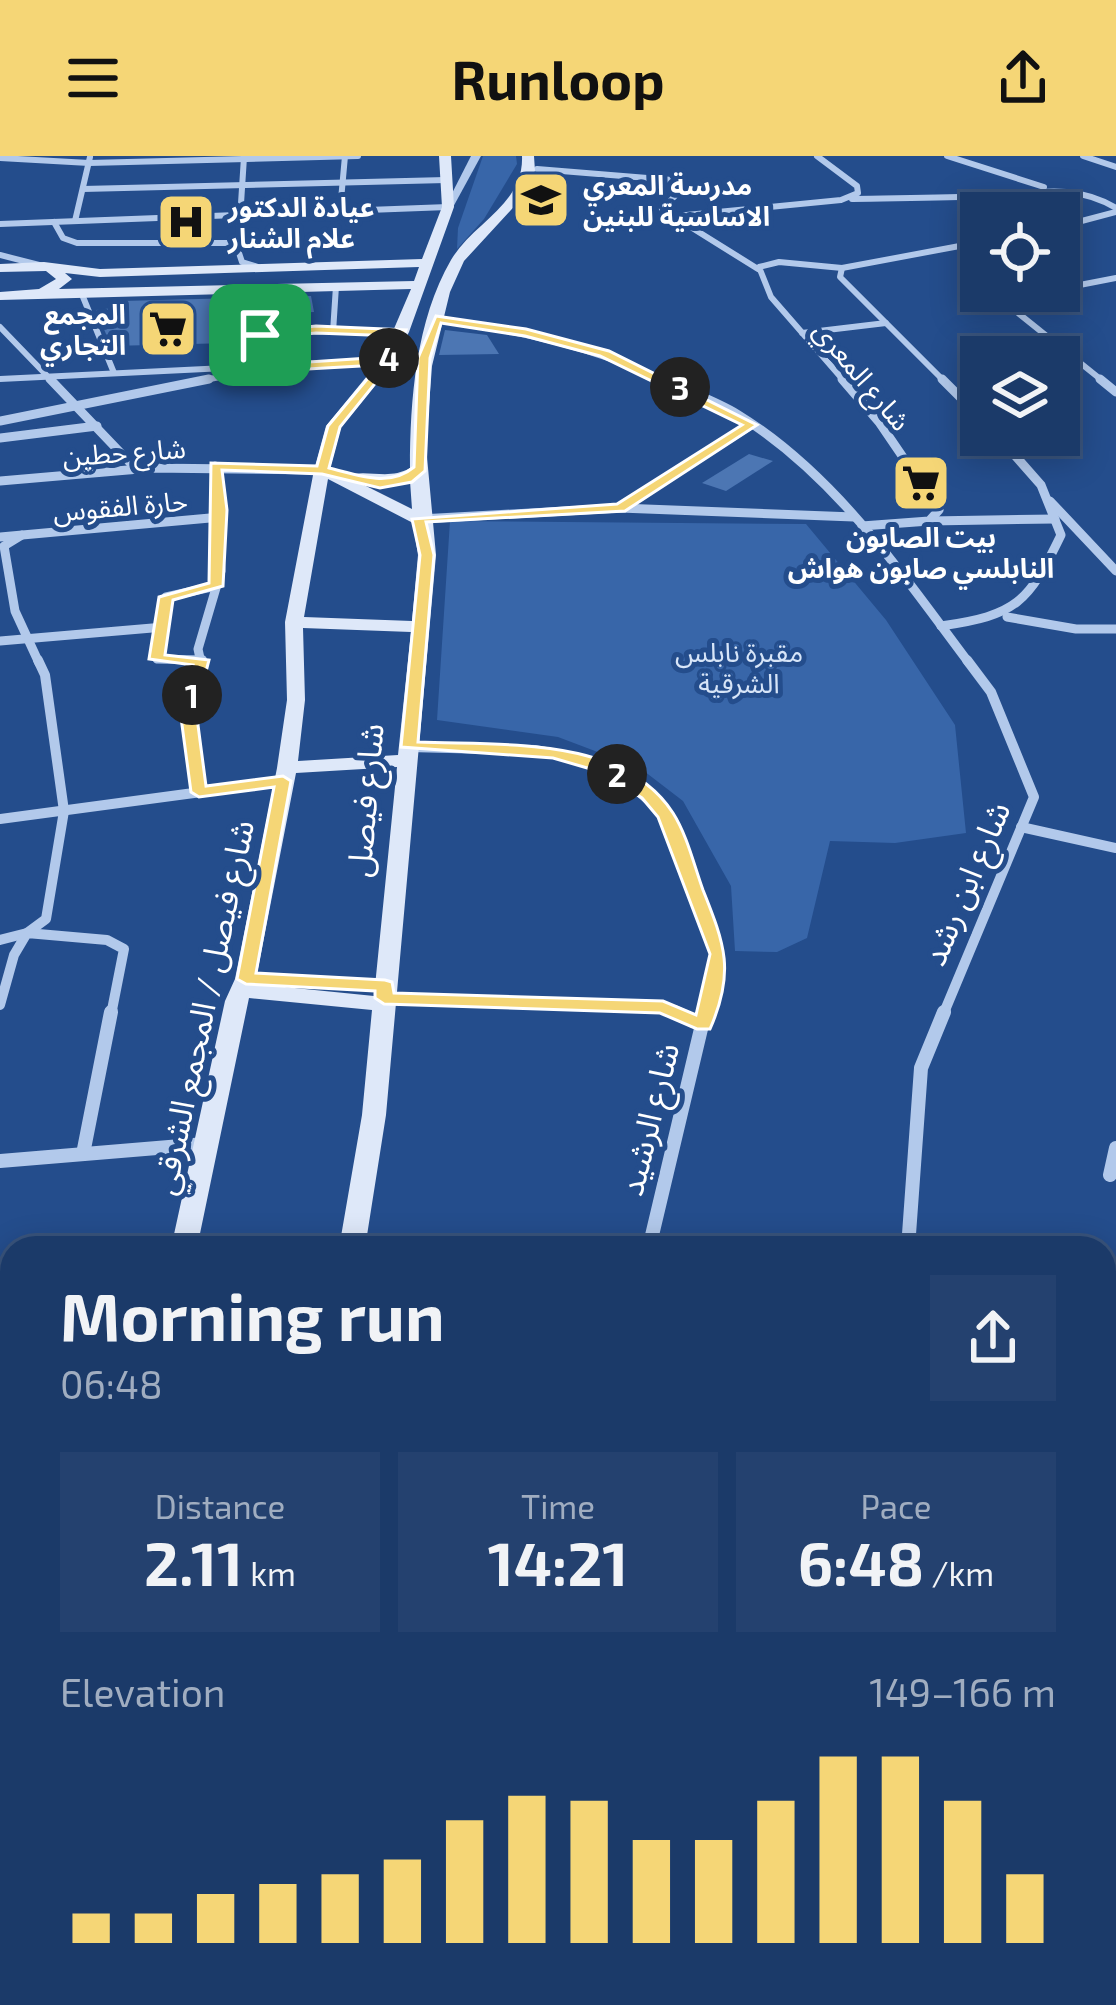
<!DOCTYPE html>
<meta charset="utf-8">
<style>
:root{--surface:#1b3a69;--page:#24416f;--text:#f1f3f6;--muted:#a0adc0;--line:#39547d;--accent:#f5d676}
body{margin:0;font-family:"Exo 2","Noto Sans Arabic",sans-serif;background:var(--page);color:var(--text);height:100vh;display:flex;flex-direction:column;font-size:45px;white-space:nowrap}
*{box-sizing:border-box;margin:0}
p{font-size:39px;color:var(--muted)}
.icon{flex:none;width:66px;height:66px;fill:none;stroke:currentColor;stroke-width:2;stroke-linecap:round;stroke-linejoin:round}
.map{position:relative;flex:1;overflow:hidden}
.drawer{position:absolute;left:0px;top:1080px;width:1116px;height:771px;display:flex;flex-direction:column;background:var(--surface);border-radius:36px 36px 0 0;box-shadow:0 6px 30px #0003,0 0 0 3px var(--line)}
.drawer>*{flex:none}
.controls{position:absolute;left:960px;top:36px;display:grid;gap:24px}
.controls a{display:grid;place-items:center;width:120px;height:120px;border-radius:0px;background:var(--surface);box-shadow:0 6px 30px #0003,0 0 0 3px var(--line);font-size:60px}
.pin{position:absolute;display:grid;place-items:center;width:102px;height:102px;color:#fff;margin:-51px;border-radius:24px;box-shadow:0 6px 18px #0006}
.km{position:absolute;width:60px;height:60px;margin:-30px;border-radius:50%;background:#222;color:#fff;font-size:33px;line-height:60px;text-align:center}
.round{display:grid;place-items:center;flex:none;width:126px;height:126px;border-radius:0px;background:var(--page)}
.headline{display:flex;align-items:center;justify-content:space-between;height:204px;padding:0 60px}
h1{font-size:66px;font-weight:700;line-height:90px}
.figures{display:grid;grid-template-columns:repeat(3,1fr);gap:18px;height:204px;padding:12px 60px}
.figures div{display:grid;align-content:center;border-radius:0px;background:var(--page);text-align:center}
.figures b{font-size:60px;font-weight:700}
.figures small{font-size:33px;font-weight:400}
.figures p{font-size:33px}
.chart{height:336px;padding:24px 60px}
.chart p{display:flex;justify-content:space-between}
.chart svg{width:100%;height:216px;margin-top:12px;stroke:var(--accent);stroke-width:6}
header{display:flex;justify-content:space-between;align-items:center;height:156px;padding:0 60px;background:var(--accent);color:#111;font-size:54px;font-weight:700}
.map>svg:first-child{display:block}
.green{fill:#3866a9}
.building{fill:#4c76b3}
.lines{fill:none;stroke-linecap:round;stroke-linejoin:round}
.minor-far4{stroke:#b2c9eb;stroke-width:6}
.minor-far3{stroke:#b2c9eb;stroke-width:9}
.minor-far2{stroke:#b2c9eb;stroke-width:10}
.minor-far1{stroke:#b2c9eb;stroke-width:14}
.minor{stroke:#b2c9eb;stroke-width:16}
.tertiary{fill:#b2c9eb;fill-rule:evenodd}
.secondary{fill:#dee8f9;fill-rule:evenodd}
.route{fill:#f5d676;stroke:#fff;stroke-width:3;fill-rule:evenodd}
.labels{text-anchor:middle;dominant-baseline:central;stroke-width:10;stroke-linejoin:round;paint-order:stroke}
.far-poi-label{font-size:27px;font-weight:bold;fill:#fff;stroke:#244d8c;text-anchor:start}
.far-street-label{font-size:27px;fill:#fff;stroke:#244d8c}
.far-park-label{font-size:27px;fill:#d7e5f8;stroke:#244d8c}
.street-label{font-size:33px;fill:#fff;stroke:#244d8c}
</style>
<header><svg class="icon" aria-label="menu" viewBox="0 0 24 24"><path d="M4 6h16M4 12h16M4 18h16"/></svg>Runloop<svg class="icon" aria-label="share" viewBox="0 0 24 24"><path d="M12 15V3M7 8l5-5 5 5M5 13v7h14v-7"/></svg></header>
<div class="map">
<svg width="1116" height="1849" viewBox="0 0 1116 1849">
<rect width="100%" height="100%" fill="#244d8c"/>
<g class="green">
<path d="M 483,0 L 516,0 L 517,8 L 484,63 L 457,93 L 458,72 Z"/>
<path d="M 450,365 L 806,368 L 886,464 L 955,569 L 966,677 L 895,687 L 830,685 L 807,782 L 777,796 L 735,795 L 731,730 L 683,645 L 640,612 L 558,581 L 437,564 Z"/>
</g>
<g class="building">
<path d="M 311,140 L 314,156 L 236,159 L 230,187 L 111,190 L 96,154 L 122,151 L 122,145 Z"/>
<path d="M 445,174 L 487,179 L 499,198 L 439,199 Z"/>
<path d="M 749,298 L 773,305 L 726,335 L 702,327 Z"/>
</g>
<g class="lines">
<g class="minor-far4">
<path d="M 947,0 L 1044,31"/>
<path d="M 1083,0 L 1116,11"/>
<path d="M 244,1 L 238,94 L 242,106 L 258,111"/>
<path d="M 0,2 L 89,7 L 358,0"/>
<path d="M 537,13 L 672,24 L 682,33 L 662,53 L 676,60 L 841,44 L 858,37 L 857,30 L 817,0"/>
<path d="M 83,33 L 446,24"/>
<path d="M 852,43 C 897,42 941,42 986,40 C 1033,38 1072,26 1116,52"/>
<path d="M 340,55 L 345,0"/>
<path d="M 673,60 L 758,113"/>
<path d="M 75,65 L 90,1"/>
<path d="M 54,66 L 63,82 L 77,87 L 230,87"/>
<path d="M 0,68 L 448,51"/>
<path d="M 1059,71 L 1116,56"/>
<path d="M 0,99 L 43,110"/>
<path d="M 842,112 L 840,121 L 945,226"/>
<path d="M 1059,133 L 1116,122"/>
<path d="M 1049,135 L 1020,142 L 1013,153 L 1104,226"/>
<path d="M 81,136 L 114,217"/>
<path d="M 437,163 C 519,175 592,191 668,226"/>
<path d="M 0,171 L 53,226"/>
<path d="M 333,176 L 336,130"/>
<path d="M 802,177 L 886,167"/>
<path d="M 257,213 L 259,179 L 266,175 L 402,176"/>
<path d="M 0,223 L 388,204"/>
<path d="M 194,226 L 220,221"/>
<path d="M 845,226 L 771,141 L 759,111 L 779,106 L 842,112 L 981,86"/>
</g>
<g class="minor-far3">
<path d="M 50,223 L 136,313"/>
<path d="M 662,223 C 686,235 714,244 737,258 C 835,318 902,418 969,507"/>
<path d="M 842,223 L 879,266 L 939,354 L 929,365 L 862,370"/>
<path d="M 942,223 L 981,262"/>
<path d="M 1100,223 L 1116,236"/>
<path d="M 0,265 L 209,223"/>
<path d="M 0,282 L 97,270"/>
<path d="M 0,325 L 151,312 L 322,314"/>
<path d="M 1050,345 L 1116,415"/>
<path d="M 621,351 L 751,269"/>
<path d="M 420,363 L 620,352 L 854,361"/>
<path d="M 930,365 L 1055,363"/>
<path d="M 22,379 L 4,390 L 15,455 L 39,507"/>
<path d="M 0,381 L 221,361"/>
<path d="M 1007,461 L 1076,473 L 1116,473"/>
<path d="M 941,470 C 1017,459 1028,447 1061,379 L 1041,329 L 997,279"/>
<path d="M 164,471 L 157,503 L 202,504"/>
<path d="M 0,485 L 164,471 L 166,441 L 216,430"/>
<path d="M 201,507 L 198,493 L 221,415 L 215,310"/>
</g>
<g class="minor-far2">
<path d="M 409,591 L 535,594 L 572,601 L 622,621 L 666,659 L 719,798 L 704,859"/>
<path d="M 199,636 L 188,554 L 202,504"/>
<path d="M 0,663 L 283,625"/>
<path d="M 1021,671 L 1116,692"/>
<path d="M 0,784 L 27,777 L 46,763 L 64,655 L 45,519 L 38,504"/>
<path d="M 385,842 L 663,851 L 681,859"/>
<path d="M 0,849 L 14,799 L 27,777 L 107,784 L 124,793 L 111,859"/>
<path d="M 943,859 L 1034,641 L 991,536 L 967,504"/>
</g>
<g class="minor-far1">
<path d="M 674,856 L 703,869"/>
<path d="M 83,998 L 111,856"/>
<path d="M 0,1005 L 205,988"/>
<path d="M 1110,1019 L 1116,992"/>
<path d="M 649,1092 L 705,856"/>
<path d="M 908,1092 L 921,912 L 944,856"/>
</g>
<g class="minor">
<path d="M 1104,1425 L 1116,1437"/>
<path d="M 0,1547 L 12,1545"/>
<path d="M 0,1827 L 12,1824"/>
<path d="M 700,1839 L 709,1849"/>
<path d="M 891,1839 L 897,1849"/>
<path d="M 1076,1839 L 1088,1849"/>
</g>
<path class="tertiary" d="M 471,0 L 481,0 L 452,53 L 444,53 Z"/>
<g class="secondary">
<path d="M 439,0 L 451,0 L 454,51 L 409,176 L 393,207 L 341,271 L 330,312 L 346,320 C 366,312 388,325 410,312 C 410,244 416,164 451,104 C 473,66 524,49 522,0 L 534,0 L 535,15 L 521,43 L 464,105 L 450,136 L 432,210 L 426,290 L 436,399 L 386,959 L 365,1092 L 339,1092 L 362,959 L 372,854 L 249,842 L 197,1092 L 171,1092 L 225,845 L 235,823 L 277,612 L 287,544 L 285,466 L 314,314 L 326,270 L 381,203 L 411,133 L 0,144 L 0,136 L 39,133 L 56,123 L 46,115 L 0,116 L 0,108 L 44,106 L 100,113 L 422,103 L 442,51 ZM 419,111 L 414,125 L 59,133 L 72,123 L 65,117 L 100,121 ZM 328,323 L 413,367 L 418,399 L 412,465 L 304,461 ZM 410,325 L 412,353 L 362,328 L 388,330 ZM 303,472 L 411,476 L 398,599 L 298,605 L 305,544 ZM 397,611 L 374,840 L 255,828 L 296,617 Z"/>
<path d="M 12,1823 L 12,1839 L 34,1839 L 33,1849 L 0,1849 L 3,1826 Z"/>
<path d="M 247,1839 L 283,1839 L 282,1849 L 246,1849 Z"/>
</g>
</g>
<path class="route" d="M 436,160 L 526,173 L 609,195 L 757,269 L 625,355 L 426,366 L 434,399 L 418,586 C 498,590 622,578 673,657 C 687,679 694,709 703,734 C 725,789 735,816 710,873 L 697,873 L 660,857 L 384,848 L 375,842 L 375,835 L 246,828 L 237,823 L 274,631 L 199,641 L 191,636 L 180,554 L 193,509 L 149,503 L 159,441 L 209,427 L 211,307 L 317,310 L 328,270 L 379,209 L 253,216 L 255,177 L 316,170 L 406,174 L 394,204 L 340,271 L 329,312 C 358,319 389,332 414,311 L 418,202 ZM 441,167 L 525,180 L 600,200 L 742,269 L 617,348 L 412,363 L 420,399 L 401,591 L 553,602 L 601,616 L 642,642 L 658,661 L 710,798 L 696,859 L 663,845 L 394,837 L 392,826 L 385,824 L 256,817 L 291,625 L 283,620 L 206,630 L 196,554 L 209,504 L 165,499 L 173,444 L 223,430 L 227,354 L 222,314 L 322,318 L 380,332 L 412,326 L 425,315 L 430,202 ZM 316,177 L 395,180 L 384,201 L 264,209 L 265,182 Z"/>
<defs>
<g id="school-square" transform="scale(3)"><rect x="-9" y="-9" width="18" height="18" rx="4" fill="#f5d676" stroke="#244d8c"/><path d="M0-5L7-2L0 1L-7-2ZM-4 1L0 2.5L4 1V4Q0 6-4 4Z" fill="#111"/></g>
<g id="hospital-square" transform="scale(3)"><rect x="-9" y="-9" width="18" height="18" rx="4" fill="#f5d676" stroke="#244d8c"/><path d="M-5-5h3v3.5h4V-5h3V5h-3V1.5h-4V5h-3Z" fill="#111"/></g>
<g id="supermarket-square" transform="scale(3)"><rect x="-9" y="-9" width="18" height="18" rx="4" fill="#f5d676" stroke="#244d8c"/><path d="M-6-5.5h2.5l.6 2H6L4.5 2H-2.5L-4.4-4H-6ZM-1.5 3.2a1.3 1.3 0 1 0 .1 0ZM3 3.2a1.3 1.3 0 1 0 .1 0Z" fill="#111"/></g>
</defs>
<g fill-rule="evenodd">
<use href="#school-square" x="541" y="44"/>
<use href="#hospital-square" x="186" y="66"/>
<use href="#supermarket-square" x="168" y="173"/>
<use href="#supermarket-square" x="921" y="327"/>
</g>
<g class="labels">
<g class="far-poi-label">
<text x="583" y="28">مدرسة المعري<tspan x="583" dy="31">الاساسية للبنين</tspan></text>
<text x="228" y="50">عيادة الدكتور<tspan x="228" dy="31">علام الشنار</tspan></text>
<text x="126" y="157" text-anchor="end">المجمع<tspan x="126" dy="31">التجاري</tspan></text>
<text x="921" y="380" text-anchor="middle">بيت الصابون<tspan x="921" dy="31">النابلسي صابون هواش</tspan></text>
</g>
<g class="far-street-label">
<text transform="translate(863 219) rotate(50)">شارع المعري</text>
<text transform="translate(124 295) rotate(-4)">شارع حطين</text>
<text transform="translate(120 349) rotate(-5)">حارة الفقوس</text>
</g>
<g class="far-park-label">
<text x="739" y="495">مقبرة نابلس<tspan x="739" dy="31">الشرقية</tspan></text>
</g>
<g class="street-label">
<text transform="translate(364 644) rotate(-85)">شارع فيصل</text>
<text transform="translate(965 727) rotate(-67)">شارع ابن رشد</text>
<text transform="translate(202 851) rotate(-78)">شارع فيصل / المجمع الشرقي</text>
<text transform="translate(648 963) rotate(-76)">شارع الرشيد</text>
</g>
</g>
</svg>
<div class="controls">
<a><svg class="icon" aria-label="locate" viewBox="0 0 24 24"><circle cx="12" cy="12" r="6"/><path d="M12 2v4M12 18v4M2 12h4M18 12h4"/></svg></a>
<a><svg class="icon" aria-label="layers" viewBox="0 0 24 24"><path d="M12 4l9 5-9 5-9-5zM3 14l9 5 9-5"/></svg></a>
</div>
<div class="pin" style="left:260px;top:179px;background:#1e9e55"><svg class="icon" aria-label="arrive" viewBox="0 0 24 24"><path d="M6 21V4h12l-3 4 3 4H6"/></svg></div>
<b class="km" style="left:192px;top:539px">1</b>
<b class="km" style="left:617px;top:618px">2</b>
<b class="km" style="left:680px;top:231px">3</b>
<b class="km" style="left:389px;top:202px">4</b>
<section class="drawer">
<div class="headline"><div><h1>Morning run</h1><p>06:48</p></div><a class="round"><svg class="icon" aria-label="share" viewBox="0 0 24 24"><path d="M12 15V3M7 8l5-5 5 5M5 13v7h14v-7"/></svg></a></div>
<div class="figures">
<div><p>Distance</p><b>2.11<small> km</small></b></div>
<div><p>Time</p><b>14:21</b></div>
<div><p>Pace</p><b>6:48<small> /km</small></b></div>
</div>
<div class="chart"><p><span>Elevation</span>149–166 m</p>
<svg viewBox="0 0 160 44" preserveAspectRatio="none"><path d="M5 44V38M15 44V38M25 44V34M35 44V32M45 44V30M55 44V27M65 44V19M75 44V14M85 44V15M95 44V23M105 44V23M115 44V15M125 44V6M135 44V6M145 44V15M155 44V30"/></svg>
</div>
</section>
</div>
